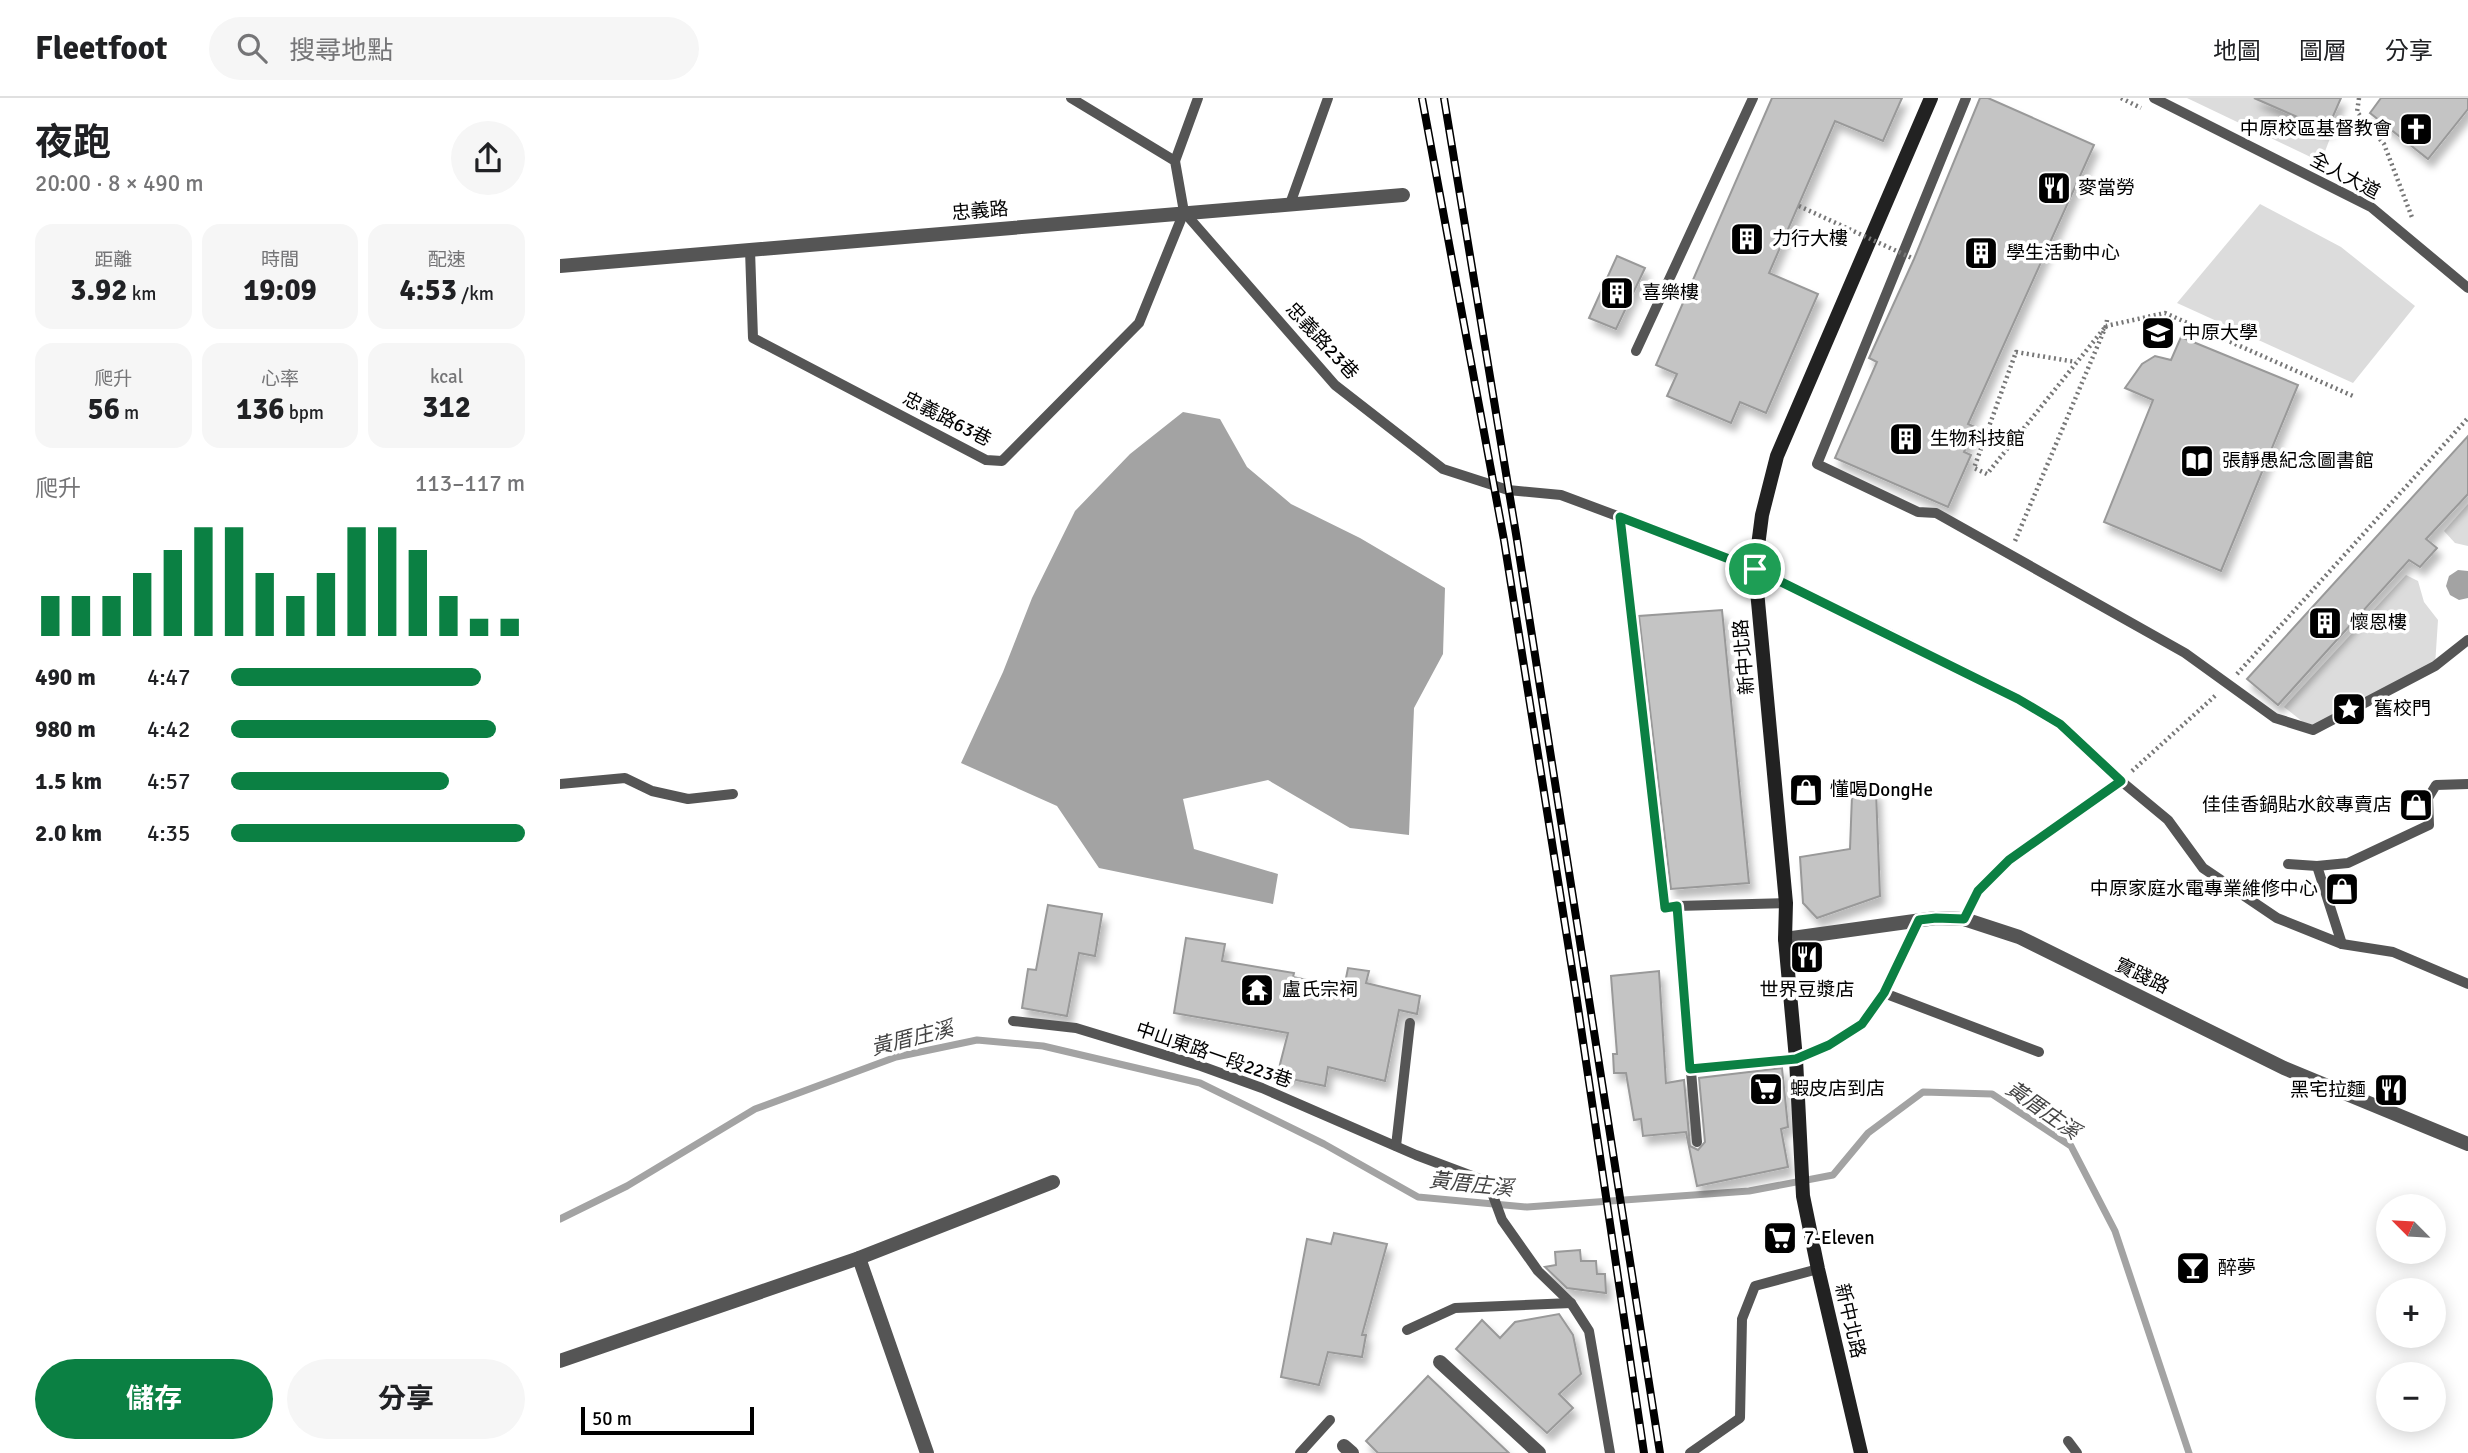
<!DOCTYPE html>
<html lang="zh-TW">
<meta charset="utf-8">
<style>
:root{--surface:#fff;--page:#f6f6f6;--text:#202124;--muted:#757577;--line:#e0e0e0;--accent:#0b8043}
body{margin:0;font-family:Signika,"Noto Sans TC",sans-serif;background:var(--page);color:var(--text);height:100vh;display:flex;flex-direction:column;font-size:26px;white-space:nowrap}
*{box-sizing:border-box;margin:0}
p{font-size:23px;color:var(--muted)}
.icon{flex:none;width:38px;height:38px;fill:none;stroke:currentColor;stroke-width:2;stroke-linecap:round;stroke-linejoin:round}
.map{position:relative;flex:1;overflow:hidden}
.side{display:flex;flex-direction:column;background:var(--surface);width:560px}
.side>*{flex:none}
.needle{width:46px;rotate:294deg}
.fabs{position:absolute;left:1816px;top:1096px;display:grid;gap:14px}
.fabs a{display:grid;place-items:center;width:70px;height:70px;border-radius:50%;background:var(--surface);box-shadow:0 4px 18px #0003;font-size:35px}
.scale{position:absolute;left:21px;bottom:18px;width:173px;box-sizing:border-box;padding-left:7px;border:4px solid #000;border-top:0;font-size:19px;line-height:24px;white-space:nowrap;color:#000;-webkit-text-stroke:5px #fff;paint-order:stroke}
.pin{position:absolute;display:grid;place-items:center;width:60px;height:60px;color:#fff;margin:-30px;border:4px solid #fff;border-radius:50%;box-shadow:0 2px 7px #0007}
.round{display:grid;place-items:center;flex:none;width:74px;height:74px;border-radius:37px;background:var(--page)}
.overview{display:flex;align-items:center;justify-content:space-between;height:119px;padding:0 35px}
h1{font-size:38px;font-weight:700;line-height:52px}
.metrics{display:grid;grid-template-columns:repeat(3,1fr);gap:10px;height:119px;padding:7px 35px}
.metrics div{display:grid;align-content:center;border-radius:18px;background:var(--page);text-align:center}
.metrics b{font-size:30px;font-weight:700}
.metrics small{font-size:19px;font-weight:400}
.metrics p{font-size:19px}
.chart{height:196px;padding:14px 35px}
.chart p{display:flex;justify-content:space-between}
.chart svg{width:100%;height:126px;margin-top:7px;stroke:var(--accent);stroke-width:6}
.button{display:flex;gap:14px;margin-top:auto;padding:14px 35px}
.button a{flex:1;height:80px;border-radius:42px;background:var(--accent);color:#fff;font-size:28px;font-weight:700;line-height:80px;text-align:center}
.button a+a{background:var(--page);color:var(--text)}
ul{padding:0 35px;list-style:none;font-size:23px}
li{display:grid;grid-template-columns:112px 84px 1fr;align-items:center;height:52px}
li i{height:18px;border-radius:9px;background:var(--accent)}
header{display:flex;align-items:center;gap:42px;box-sizing:border-box;height:98px;padding:0 35px;background:var(--surface);border-bottom:2px solid var(--line)}
header strong{font-size:33px}
nav{display:flex;gap:38px;margin-inline-start:auto;font-size:24px}
.search{width:490px;height:63px;background:var(--page);display:flex;align-items:center;gap:18px;box-sizing:border-box;padding:0 24px;border-radius:38px;color:var(--muted);font-size:26px}
main{display:flex;flex:1;min-height:0}
.map>svg:first-child{display:block}
.green{fill:#dcdcdc}
.water{fill:#a3a3a3}
.lines{fill:none;stroke-linecap:round;stroke-linejoin:round}
.stream{stroke:#a3a3a3;stroke-width:7}
.building{fill:#c4c4c4;stroke:#999;stroke-width:2;filter:url(#shadow)}
.path{stroke:#777;stroke-width:4.5;stroke-dasharray:2 3.5;stroke-linecap:butt}
.lane{stroke:#555;stroke-width:10}
.street{stroke:#555;stroke-width:14}
.secondary{stroke:#222;stroke-width:14}
.rail-casing{stroke:#000;stroke-width:8}
.rail{stroke:#fff;stroke-width:5;stroke-dasharray:16;stroke-linecap:butt}
.path-bridge{stroke:#777;stroke-width:4.5;stroke-dasharray:2 3.5;stroke-linecap:butt}
.route-casing{stroke:#fff;stroke-width:14}
.route{stroke:#0b8043;stroke-width:9}
.labels{text-anchor:middle;dominant-baseline:central;stroke-width:7;stroke-linejoin:round;paint-order:stroke}
.poi-label{font-size:19px;fill:#000;stroke:#fff;text-anchor:start}
.street-label{font-size:19px;fill:#000;stroke:#fff}
.water-label{font-size:21px;font-style:italic;fill:#444;stroke:#fff}
</style>
<header>
<strong>Fleetfoot</strong>
<div class="search"><svg class="icon" aria-label="search" viewBox="0 0 24 24"><circle cx="10" cy="10" r="6"/><path d="M15 15l6 6"/></svg>搜尋地點</div>
<nav><a>地圖</a><a>圖層</a><a>分享</a></nav>
</header>
<main>
<section class="side">
<div class="overview"><div><h1>夜跑</h1><p>20:00 · 8 × 490 m</p></div><a class="round"><svg class="icon" aria-label="share" viewBox="0 0 24 24"><path d="M12 15V3M7 8l5-5 5 5M5 13v7h14v-7"/></svg></a></div>
<div class="metrics">
<div><p>距離</p><b>3.92<small> km</small></b></div>
<div><p>時間</p><b>19:09</b></div>
<div><p>配速</p><b>4:53<small> /km</small></b></div>
</div>
<div class="metrics">
<div><p>爬升</p><b>56<small> m</small></b></div>
<div><p>心率</p><b>136<small> bpm</small></b></div>
<div><p>kcal</p><b>312</b></div>
</div>
<div class="chart"><p><span>爬升</span>113–117 m</p>
<svg viewBox="0 0 160 44" preserveAspectRatio="none"><path d="M5 44V30M15 44V30M25 44V30M35 44V22M45 44V14M55 44V6M65 44V6M75 44V22M85 44V30M95 44V22M105 44V6M115 44V6M125 44V14M135 44V30M145 44V38M155 44V38"/></svg>
</div>
<ul>
<li><b>490 m</b>4:47<i style="width:85%"></i></li>
<li><b>980 m</b>4:42<i style="width:90%"></i></li>
<li><b>1.5 km</b>4:57<i style="width:74%"></i></li>
<li><b>2.0 km</b>4:35<i style="width:100%"></i></li>
</ul>
<div class="button"><a>儲存</a><a>分享</a></div>
</section>
<div class="map">
<svg width="1908" height="1355" viewBox="0 0 1908 1355">
<defs>
<filter id="shadow"><feDropShadow dx="4.5" dy="8" stdDeviation="3.5" flood-color="#0004"/></filter>
</defs>
<rect width="100%" height="100%" fill="#fff"/>
<g class="green">
<path d="M 1627,0 L 1694,0 L 1772,35 L 1761,64 Z"/>
<path d="M 1700,106 L 1781,149 L 1855,208 L 1793,285 L 1617,205 Z"/>
<path d="M 1908,406 L 1908,448 L 1895,445 L 1884,433 Z"/>
<path d="M 1846,477 L 1858,483 L 1864,504 L 1878,522 L 1875,568 L 1753,632 L 1724,609 Z"/>
</g>
<g class="water">
<path d="M 623,314 L 660,321 L 687,369 L 731,406 L 800,440 L 885,490 L 883,556 L 854,610 L 849,737 L 790,730 L 708,682 L 623,701 L 634,751 L 718,776 L 713,806 L 539,770 L 497,708 L 401,665 L 443,574 L 472,500 L 515,413 L 570,356 Z"/>
<path d="M 1898,472 L 1908,473 L 1908,500 L 1899,502 L 1890,497 L 1886,488 L 1889,478 Z"/>
</g>
<g class="lines">
<path class="stream" d="M 0,1121 L 67,1088 L 195,1011 L 336,959 L 417,942 L 483,948 L 640,985 L 764,1046 L 858,1099 L 967,1109 L 1189,1093 L 1273,1077 L 1308,1035 L 1363,994 L 1432,996 L 1511,1048 L 1555,1133 L 1629,1355"/>
</g>
<g class="building">
<path d="M 1212,0 L 1342,0 L 1323,43 L 1275,23 L 1209,175 L 1258,196 L 1206,315 L 1180,304 L 1171,325 L 1107,298 L 1117,276 L 1096,267 Z"/>
<path d="M 1420,0 L 1428,0 L 1534,47 L 1408,326 L 1415,329 L 1404,354 L 1411,357 L 1388,409 L 1275,360 L 1317,264 L 1309,260 L 1354,161 Z"/>
<path d="M 1694,0 L 1781,0 L 1767,32 Z"/>
<path d="M 1821,0 L 1908,0 L 1908,11 L 1868,61 L 1810,15 Z"/>
<path d="M 1057,158 L 1085,170 L 1056,231 L 1029,220 Z"/>
<path d="M 1621,239 L 1738,287 L 1661,473 L 1544,424 L 1593,302 L 1565,290 L 1582,266 L 1595,258 L 1611,262 Z"/>
<path d="M 1908,338 L 1908,396 L 1866,441 L 1877,450 L 1860,469 L 1849,462 L 1718,607 L 1687,581 Z"/>
<path d="M 1162,512 L 1189,785 L 1111,791 L 1079,518 Z"/>
<path d="M 1316,693 L 1320,798 L 1257,820 L 1243,805 L 1240,759 L 1290,751 L 1292,697 Z"/>
<path d="M 488,807 L 542,816 L 535,858 L 519,855 L 507,918 L 462,910 L 468,871 L 476,872 Z"/>
<path d="M 626,840 L 665,846 L 662,863 L 734,875 L 733,879 L 784,890 L 788,870 L 809,873 L 806,885 L 860,898 L 857,916 L 839,912 L 825,983 L 768,969 L 765,988 L 717,978 L 728,935 L 614,915 Z"/>
<path d="M 1099,873 L 1106,985 L 1124,982 L 1130,1048 L 1138,1052 L 1145,1044 L 1139,980 L 1222,970 L 1228,1029 L 1221,1031 L 1228,1069 L 1137,1088 L 1126,1034 L 1083,1038 L 1081,1021 L 1074,1022 L 1066,975 L 1054,975 L 1053,956 L 1057,956 L 1051,878 Z"/>
<path d="M 774,1135 L 827,1146 L 802,1237 L 806,1237 L 802,1259 L 768,1254 L 759,1287 L 721,1279 L 747,1141 L 771,1146 Z"/>
<path d="M 1020,1152 L 1021,1163 L 1036,1163 L 1037,1176 L 1045,1176 L 1046,1195 L 1007,1190 L 985,1169 L 996,1167 L 995,1154 Z"/>
<path d="M 999,1216 L 1013,1237 L 1021,1276 L 999,1296 L 1013,1310 L 987,1335 L 896,1251 L 922,1222 L 940,1240 L 955,1224 Z"/>
<path d="M 868,1278 L 949,1355 L 818,1355 L 806,1343 Z"/>
</g>
<g class="lines">
<g class="path">
<path d="M 1561,0 L 1581,10"/>
<path d="M 1799,0 L 1797,14 L 1824,46 L 1853,122"/>
<path d="M 1547,222 L 1546,228 L 1605,215 L 1793,298"/>
<path d="M 1455,443 L 1546,228 L 1427,376 L 1414,370 L 1456,254 L 1516,264"/>
<path d="M 1677,576 L 1908,320"/>
<path d="M 1572,673 L 1656,597"/>
</g>
<g class="lane">
<path d="M 511,0 L 615,63 L 624,114"/>
<path d="M 1406,0 L 1257,366 L 1358,414 L 1376,415 L 1625,555 L 1715,620 L 1753,632 L 1875,568 L 1908,542"/>
<path d="M 1594,0 L 1811,109 L 1908,190"/>
<path d="M 615,63 L 638,0"/>
<path d="M 730,106 L 768,0"/>
<path d="M 624,114 L 775,287 L 883,371 L 948,392 L 1001,397 L 1060,419 L 1195,471 L 1338,540 L 1458,601 L 1500,627 L 1561,683 L 1608,722 L 1643,770 L 1717,820 L 1782,846 L 1833,854 L 1908,886"/>
<path d="M 190,152 L 193,240 L 426,362 L 442,363 L 579,225 L 624,114"/>
<path d="M 1076,253 L 1193,0"/>
<path d="M 1060,419 L 1105,810 L 1117,808 L 1137,1044"/>
<path d="M 0,686 L 65,680 L 92,693 L 128,701 L 173,696"/>
<path d="M 1728,766 L 1757,768 L 1788,765 L 1869,727 L 1868,700 L 1876,687 L 1908,686"/>
<path d="M 1757,768 L 1782,846"/>
<path d="M 1117,808 L 1226,805"/>
<path d="M 1404,821 L 1418,793 L 1449,762 L 1561,683"/>
<path d="M 1324,895 L 1479,954"/>
<path d="M 453,923 L 516,930 L 641,968 L 702,990 L 856,1057 L 928,1084 L 942,1122 L 978,1173 L 1011,1205 L 1029,1233 L 1050,1355"/>
<path d="M 1130,971 L 1236,961 L 1269,947 L 1302,926 L 1324,895 L 1359,822"/>
<path d="M 836,1048 L 850,925"/>
<path d="M 847,1232 L 895,1210 L 1011,1205"/>
<path d="M 1508,1343 L 1517,1355"/>
<path d="M 740,1355 L 770,1322"/>
<path d="M 1130,1355 L 1180,1320 L 1182,1221 L 1195,1188 L 1258,1171"/>
</g>
<g class="street">
<path d="M 0,168 L 843,97"/>
<path d="M 1225,841 L 1376,820 L 1404,821 L 1459,839 L 1724,970 L 1908,1046"/>
<path d="M 299,1160 L 367,1355"/>
<path d="M 0,1263 L 299,1160 L 493,1084"/>
<path d="M 880,1264 L 979,1355"/>
<path d="M 784,1348 L 792,1355"/>
</g>
<path class="secondary" d="M 1301,1355 L 1258,1171 L 1243,1098 L 1236,961 L 1225,841 L 1226,805 L 1195,471 L 1202,417 L 1217,358 L 1371,0"/>
<g class="rail-casing">
<g id="rail">
<path d="M 862,0 L 944,442 L 1016,896 L 1084,1355"/>
<path d="M 884,0 L 957,442 L 1100,1355"/>
</g>
</g>
<use href="#rail" class="rail"/>
<path class="path-bridge" d="M 1239,108 L 1354,161"/>
</g>
<g class="lines">
<g class="route-casing">
<path id="route" d="M 1060,419 L 1195,471 L 1458,601 L 1500,626 L 1561,683 L 1449,762 L 1418,793 L 1404,821 L 1376,820 L 1359,822 L 1324,895 L 1302,926 L 1269,947 L 1236,961 L 1130,971 L 1117,808 L 1105,810 Z"/>
</g>
<use href="#route" class="route"/>
</g>
<defs>
<g id="church-square" transform="scale(1.75)"><rect x="-9" y="-9" width="18" height="18" rx="4" fill="#000" stroke="#fff"/><path d="M-1.2-6h2.4v3.5h3.3v2.4h-3.3V6h-2.4V-.1h-3.3v-2.4h3.3Z" fill="#fff"/></g>
<g id="restaurant-square" transform="scale(1.75)"><rect x="-9" y="-9" width="18" height="18" rx="4" fill="#000" stroke="#fff"/><path d="M-5-6h1v4h1v-4h1v4h1v-4h1v5L-1.5 .5V6h-2V.5L-5-1ZM5-6V6H3V1.5H1.5Q1.5-4 5-6Z" fill="#fff"/></g>
<g id="building-square" transform="scale(1.75)"><rect x="-9" y="-9" width="18" height="18" rx="4" fill="#000" stroke="#fff"/><path d="M-4-6H4V6H1V3H-1V6H-4ZM-2.5-4.3h1.7v1.8h-1.7ZM.8-4.3h1.7v1.8H.8ZM-2.5-1h1.7V.8h-1.7ZM.8-1h1.7V.8H.8Z" fill="#fff"/></g>
<g id="university-square" transform="scale(1.75)"><rect x="-9" y="-9" width="18" height="18" rx="4" fill="#000" stroke="#fff"/><path d="M0-5L7-2L0 1L-7-2ZM-4 1L0 2.5L4 1V4Q0 6-4 4Z" fill="#fff"/></g>
<g id="library-square" transform="scale(1.75)"><rect x="-9" y="-9" width="18" height="18" rx="4" fill="#000" stroke="#fff"/><path d="M-6-4Q-3-5.5-.7-3.5V5Q-3 3-6 4ZM6-4Q3-5.5 .7-3.5V5Q3 3 6 4Z" fill="#fff"/></g>
<g id="sight-square" transform="scale(1.75)"><rect x="-9" y="-9" width="18" height="18" rx="4" fill="#000" stroke="#fff"/><path d="M0-6L1.8-2.2L6-1.7L2.9 1.2L3.7 5.4L0 3.3L-3.7 5.4L-2.9 1.2L-6-1.7L-1.8-2.2Z" fill="#fff"/></g>
<g id="shop-square" transform="scale(1.75)"><rect x="-9" y="-9" width="18" height="18" rx="4" fill="#000" stroke="#fff"/><path d="M-5-2.5h2.3a2.7 3.5 0 0 1 5.4 0H5L5.5 6h-11ZM-1.5-2.5h3a1.5 2.3 0 0 0-3 0Z" fill="#fff"/></g>
<g id="temple-square" transform="scale(1.75)"><rect x="-9" y="-9" width="18" height="18" rx="4" fill="#000" stroke="#fff"/><path d="M0-6L5-2H3V0L6.5 2.5H4V6H1.5V3h-3V6H-4V2.5H-6.5L-3 0V-2H-5Z" fill="#fff"/></g>
<g id="supermarket-square" transform="scale(1.75)"><rect x="-9" y="-9" width="18" height="18" rx="4" fill="#000" stroke="#fff"/><path d="M-6-5.5h2.5l.6 2H6L4.5 2H-2.5L-4.4-4H-6ZM-1.5 3.2a1.3 1.3 0 1 0 .1 0ZM3 3.2a1.3 1.3 0 1 0 .1 0Z" fill="#fff"/></g>
<g id="bar-square" transform="scale(1.75)"><rect x="-9" y="-9" width="18" height="18" rx="4" fill="#000" stroke="#fff"/><path d="M-6-5H6L.8 .8V4.5H3.5V6h-7V4.5H-.8V.8Z" fill="#fff"/></g>
</defs>
<g fill-rule="evenodd">
<use href="#church-square" x="1856" y="31"/>
<use href="#restaurant-square" x="1494" y="90"/>
<use href="#building-square" x="1187" y="141"/>
<use href="#building-square" x="1421" y="155"/>
<use href="#building-square" x="1057" y="195"/>
<use href="#university-square" x="1598" y="235"/>
<use href="#building-square" x="1346" y="341"/>
<use href="#library-square" x="1637" y="363"/>
<use href="#building-square" x="1765" y="525"/>
<use href="#sight-square" x="1789" y="611"/>
<use href="#shop-square" x="1246" y="692"/>
<use href="#shop-square" x="1856" y="707"/>
<use href="#shop-square" x="1782" y="791"/>
<use href="#restaurant-square" x="1247" y="859"/>
<use href="#temple-square" x="697" y="892"/>
<use href="#supermarket-square" x="1206" y="991"/>
<use href="#restaurant-square" x="1831" y="992"/>
<use href="#supermarket-square" x="1220" y="1140"/>
<use href="#bar-square" x="1633" y="1170"/>
</g>
<g class="labels">
<g class="poi-label">
<text x="1832" y="31" text-anchor="end">中原校區基督教會</text>
<text x="1518" y="90">麥當勞</text>
<text x="1212" y="141">力行大樓</text>
<text x="1446" y="155">學生活動中心</text>
<text x="1082" y="195">喜樂樓</text>
<text x="1622" y="235">中原大學</text>
<text x="1370" y="341">生物科技館</text>
<text x="1662" y="363">張靜愚紀念圖書館</text>
<text x="1790" y="525">懷恩樓</text>
<text x="1814" y="611">舊校門</text>
<text x="1270" y="692">懂喝DongHe</text>
<text x="1832" y="707" text-anchor="end">佳佳香鍋貼水餃專賣店</text>
<text x="1758" y="791" text-anchor="end">中原家庭水電專業維修中心</text>
<text x="722" y="892">盧氏宗祠</text>
<text x="1247" y="892" text-anchor="middle">世界豆漿店</text>
<text x="1230" y="991">蝦皮店到店</text>
<text x="1806" y="992" text-anchor="end">黑宅拉麵</text>
<text x="1244" y="1140">7-Eleven</text>
<text x="1658" y="1170">醉夢</text>
</g>
<g class="street-label">
<text transform="translate(1785 78) rotate(28)">全人大道</text>
<text transform="translate(420 113) rotate(-5)">忠義路</text>
<text transform="translate(762 243) rotate(47)">忠義路23巷</text>
<text transform="translate(387 321) rotate(27)">忠義路63巷</text>
<text transform="translate(1184 559) rotate(-95)">新中北路</text>
<text transform="translate(1582 878) rotate(26)">實踐路</text>
<text transform="translate(654 957) rotate(19)">中山東路一段223巷</text>
<text transform="translate(1290 1223) rotate(77)">新中北路</text>
</g>
<g class="water-label">
<text transform="translate(352 940) rotate(-14)">黃厝庄溪</text>
<text transform="translate(1483 1012) rotate(35)">黃厝庄溪</text>
<text transform="translate(911 1086) rotate(6)">黃厝庄溪</text>
</g>
</g>
</svg>
<div class="fabs">
<a><svg class="needle" viewBox="-14 -14 28 28"><path d="M0-13l5 13h-10z" fill="#e53935"/><path d="M0 13l5-13h-10z" fill="#757577"/></svg></a>
<a>+</a>
<a>−</a>
</div>
<div class="scale">50 m</div>
<div class="pin" style="left:1195px;top:471px;background:#1e9e55"><svg class="icon" aria-label="arrive" viewBox="0 0 24 24"><path d="M6 21V4h12l-3 4 3 4H6"/></svg></div>
</div>
</main>
